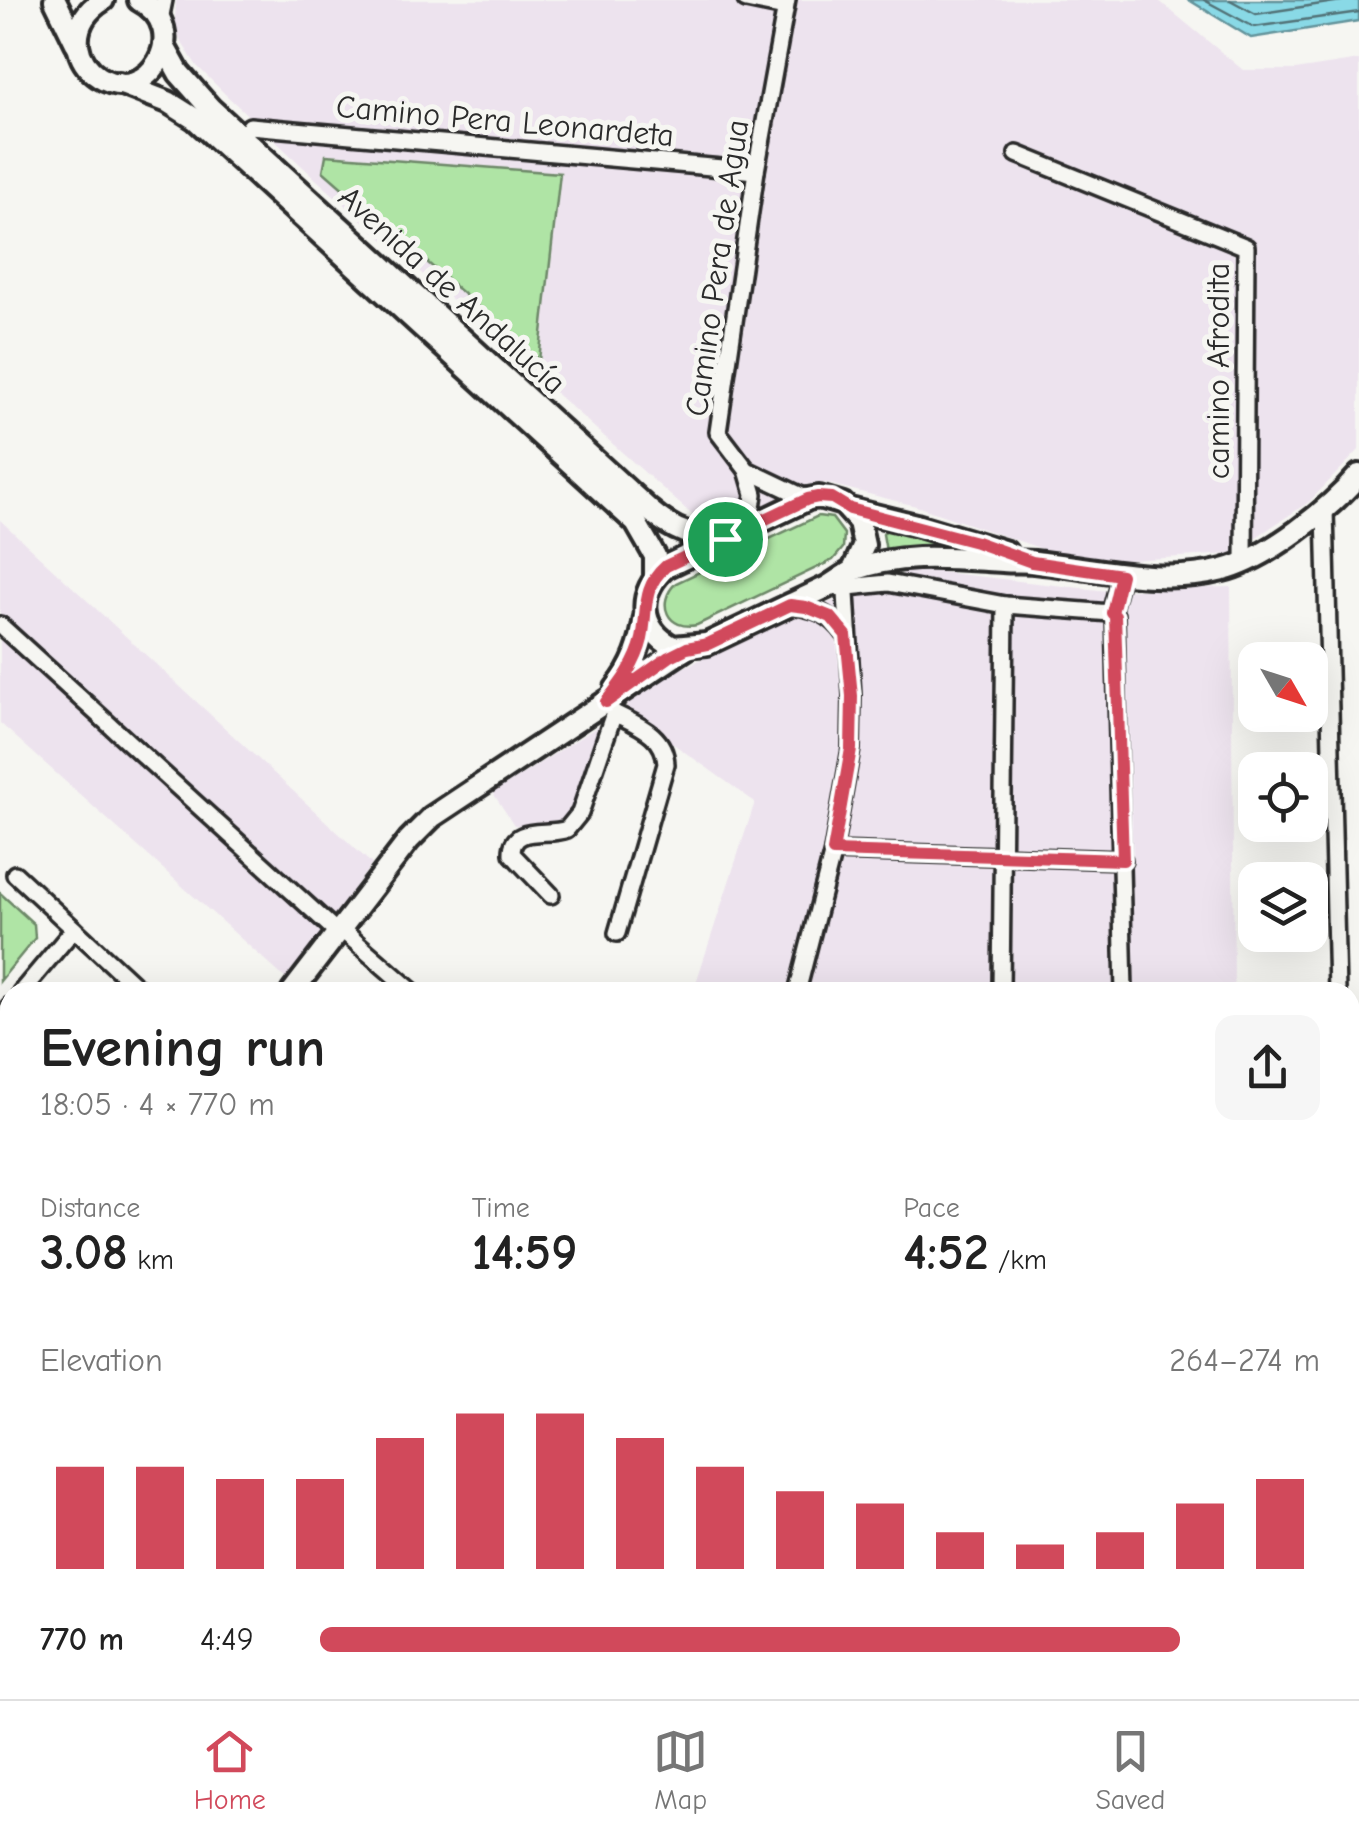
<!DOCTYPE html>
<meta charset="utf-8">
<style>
:root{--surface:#fff;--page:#f6f6f6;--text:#222;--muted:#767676;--line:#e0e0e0;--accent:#d1495b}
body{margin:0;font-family:"Comic Neue",sans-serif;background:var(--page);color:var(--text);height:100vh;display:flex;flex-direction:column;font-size:38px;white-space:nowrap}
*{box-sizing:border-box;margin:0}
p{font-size:32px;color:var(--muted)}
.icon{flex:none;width:55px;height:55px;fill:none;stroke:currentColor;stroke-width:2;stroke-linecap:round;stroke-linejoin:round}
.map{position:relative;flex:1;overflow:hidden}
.details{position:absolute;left:0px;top:982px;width:1360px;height:718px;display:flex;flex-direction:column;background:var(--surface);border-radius:30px 30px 0 0;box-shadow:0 10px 40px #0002}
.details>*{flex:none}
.needle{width:65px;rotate:129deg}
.fabs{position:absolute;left:1238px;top:642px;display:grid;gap:20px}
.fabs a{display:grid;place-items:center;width:90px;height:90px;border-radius:20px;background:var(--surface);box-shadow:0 10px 40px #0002;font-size:50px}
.pin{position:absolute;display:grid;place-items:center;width:85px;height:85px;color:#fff;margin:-42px;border:5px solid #fff;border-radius:50%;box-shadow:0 2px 10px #0007}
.round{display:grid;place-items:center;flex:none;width:105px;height:105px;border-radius:20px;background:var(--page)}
.overview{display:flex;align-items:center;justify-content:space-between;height:170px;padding:0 40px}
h1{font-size:55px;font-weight:600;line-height:75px}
.metrics{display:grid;grid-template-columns:repeat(3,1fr);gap:15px;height:170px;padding:10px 40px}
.metrics div{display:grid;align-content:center}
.metrics b{font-size:50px;font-weight:600}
.metrics small{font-size:28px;font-weight:400}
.metrics p{font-size:28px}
.chart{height:280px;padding:20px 40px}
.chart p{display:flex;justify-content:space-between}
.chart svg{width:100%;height:180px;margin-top:10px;stroke:var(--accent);stroke-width:6}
ul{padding:0 40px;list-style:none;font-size:32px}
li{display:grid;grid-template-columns:160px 120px 1fr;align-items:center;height:75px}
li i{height:25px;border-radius:12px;background:var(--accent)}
.dock{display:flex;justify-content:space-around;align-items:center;height:140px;border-top:2px solid var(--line);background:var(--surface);font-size:28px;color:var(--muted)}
.dock a{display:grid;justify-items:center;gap:5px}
.dock .selected{color:var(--accent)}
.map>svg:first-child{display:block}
.built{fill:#ede3ee}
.green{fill:#afe4a5;stroke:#6d8868;stroke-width:2.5}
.water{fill:#89d9e6;stroke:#63939b;stroke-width:2.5}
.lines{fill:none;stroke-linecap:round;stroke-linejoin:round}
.shore{stroke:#517176;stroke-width:2.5}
.pedestrian-casing{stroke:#2b2b2b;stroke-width:20}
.minor-casing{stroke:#2b2b2b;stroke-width:22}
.tertiary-casing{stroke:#2b2b2b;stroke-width:28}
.pedestrian{stroke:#f6f6f2;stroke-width:12}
.minor{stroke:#f6f6f2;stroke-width:15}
.tertiary{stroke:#f6f6f2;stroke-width:20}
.route-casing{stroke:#fff;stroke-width:20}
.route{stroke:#d1495b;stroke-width:12}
.labels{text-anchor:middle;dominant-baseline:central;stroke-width:10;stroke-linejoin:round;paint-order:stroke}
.street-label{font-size:32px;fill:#2b2b2b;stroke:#f6f6f2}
</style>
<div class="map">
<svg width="1359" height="1699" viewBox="0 0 1359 1699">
<rect width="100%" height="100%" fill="#f6f6f2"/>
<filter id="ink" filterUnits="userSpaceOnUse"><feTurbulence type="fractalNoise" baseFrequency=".01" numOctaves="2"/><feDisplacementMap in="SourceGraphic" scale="20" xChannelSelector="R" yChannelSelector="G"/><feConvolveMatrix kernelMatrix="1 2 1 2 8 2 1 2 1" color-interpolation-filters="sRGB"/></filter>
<g filter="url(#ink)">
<g class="built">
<path d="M 176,0 L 1158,0 L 1243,70 L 1295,70 L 1359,60 L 1359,450 L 1309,502 L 1231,554 L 1113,561 L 1060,555 L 916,506 L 825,483 L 805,485 L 733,520 L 720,524 L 698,520 L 318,181 L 225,94 L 197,66 L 180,40 L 175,20 Z"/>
<path d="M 0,520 L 372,864 L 287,980 L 0,723 Z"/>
<path d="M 904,568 L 1108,591 L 1231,587 L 1234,992 L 693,992 L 755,802 L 672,743 L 658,729 L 624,710 L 635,691 L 796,613 L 872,589 L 897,591 Z"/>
<path d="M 606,721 L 581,789 L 564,822 L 555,826 L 514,825 L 493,793 Z"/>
<path d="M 0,1260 L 10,1269 L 10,1322 L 0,1336 Z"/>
</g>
<g class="green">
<path d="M 326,155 L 560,173 L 539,360 L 323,171 Z"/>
<path d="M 818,516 L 832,518 L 844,534 L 843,548 L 833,560 L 697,625 C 668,631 655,603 676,583 Z"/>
<path d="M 886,530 L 917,533 L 972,548 L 919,547 L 886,551 L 883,534 Z"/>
<path d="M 0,893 L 34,924 L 35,938 L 0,981 Z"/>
<path d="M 801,1690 L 873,1690 L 874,1699 L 803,1699 Z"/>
</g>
<path class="water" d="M 1189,0 L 1359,0 L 1359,21 L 1251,38 Z"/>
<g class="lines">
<g class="shore">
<path d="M 1204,0 L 1254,27 L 1359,12"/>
<path d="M 1230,0 L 1256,14 L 1348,0"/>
</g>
<g class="pedestrian-casing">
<path id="pedestrian" d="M 283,1699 L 329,1690"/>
</g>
<g class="minor-casing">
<g id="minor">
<path d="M 746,0 L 785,8"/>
<path d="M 787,0 L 756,171 L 718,432 L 747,470 L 808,499"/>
<path d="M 160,20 L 164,0"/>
<path d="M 250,126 L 756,171"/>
<path d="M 1017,154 L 1246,247 L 1244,563"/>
<path d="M 747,470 L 754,494 L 749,528"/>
<path d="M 1325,510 L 1337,992"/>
<path d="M 1121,575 L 1111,613 L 1115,615 L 1124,992"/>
<path d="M 838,588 L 888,583 L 1005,605 L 1111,613"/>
<path d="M 790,605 C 815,608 831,614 846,635"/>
<path d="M 0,625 L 339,934"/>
<path d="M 614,713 C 637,725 665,734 666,764 L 617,933"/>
<path d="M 833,851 L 1123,860"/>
<path d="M 15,874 L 142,992"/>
<path d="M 551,895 L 512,854 C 511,824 548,837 567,829 L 580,813 L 614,713 L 605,702"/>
<path d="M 342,930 L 413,992"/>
<path d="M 21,992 L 74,929"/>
<path d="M 797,992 L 833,851 L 851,749 L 852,695 L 845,576"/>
<path d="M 1001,992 L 1005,605"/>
<path d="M 0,1018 L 10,1006"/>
<path d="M 0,1241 L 10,1249"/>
<path d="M 0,1441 L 10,1450"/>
<path d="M 0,1476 L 10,1538"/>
<path d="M 1350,1549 L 1359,1547"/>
<path d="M 0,1681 L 10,1681"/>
<path d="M 36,1690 L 37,1699"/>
<path d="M 654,1690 L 656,1699"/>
<path d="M 749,1690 L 750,1699"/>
<path d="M 918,1690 L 919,1699"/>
<path d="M 1013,1690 L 1015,1699"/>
<path d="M 1109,1690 L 1111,1699"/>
<path d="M 1203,1690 L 1205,1699"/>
<path d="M 383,1699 L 388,1690"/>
<path d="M 522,1699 L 568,1690"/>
</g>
</g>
<g class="tertiary-casing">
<g id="tertiary">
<path d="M 55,0 L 76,43"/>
<path d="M 103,0 C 87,10 76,25 78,45 C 80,59 87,69 99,77 C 148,108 195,29 139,0"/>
<path d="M 164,46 L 179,73 L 210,108 L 649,510 C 676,533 691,536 725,539"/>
<path d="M 119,83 L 168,102 L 195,119 L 636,523 L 655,556 L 655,576"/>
<path d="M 819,497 L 843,504 L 859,522 L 864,545 L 853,570 L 827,587 L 707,644 L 673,647 C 638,628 637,592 666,567 L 808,499 Z"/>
<path d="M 850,509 L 916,525 L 1006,552"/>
<path d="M 853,570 C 904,552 950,558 1003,561 C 1013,562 1024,561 1034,562 C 1097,568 1160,586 1223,570 C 1250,563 1275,547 1297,531 C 1320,514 1341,496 1359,475"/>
<path d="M 616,688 C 634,666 641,644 645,617"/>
<path d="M 292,992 L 409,840 L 432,817 L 687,648"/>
<path d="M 0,1357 L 10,1340"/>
</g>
</g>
<use href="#pedestrian" class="pedestrian"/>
<use href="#minor" class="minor"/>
<use href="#tertiary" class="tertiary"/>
</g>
</g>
<g class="lines" filter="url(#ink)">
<g class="route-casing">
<path id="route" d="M 818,497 L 832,498 L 850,509 L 976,542 L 1032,562 L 1121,575 L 1112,613 L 1115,616 L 1123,860 L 833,851 L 851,749 L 852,696 L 846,635 L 831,617 L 806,607 L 790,605 L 708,644 L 687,648 L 669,657 L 606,702 C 621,683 636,664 642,639 C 648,610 641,588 666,566 L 808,499 Z"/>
</g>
<use href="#route" class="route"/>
</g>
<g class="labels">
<g class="street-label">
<text transform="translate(505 121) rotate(5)">Camino Pera Leonardeta</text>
<text transform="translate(717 268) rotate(-82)">Camino Pera de Agua</text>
<text transform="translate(452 290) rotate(42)">Avenida de Andalucía</text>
<text transform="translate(1218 371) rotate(-90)">camino Afrodita</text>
</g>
</g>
</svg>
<div class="fabs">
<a><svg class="needle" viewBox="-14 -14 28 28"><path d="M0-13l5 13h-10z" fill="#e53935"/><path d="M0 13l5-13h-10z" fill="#767676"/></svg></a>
<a><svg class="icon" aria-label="locate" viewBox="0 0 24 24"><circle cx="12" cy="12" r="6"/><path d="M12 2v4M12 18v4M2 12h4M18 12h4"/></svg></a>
<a><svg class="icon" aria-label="layers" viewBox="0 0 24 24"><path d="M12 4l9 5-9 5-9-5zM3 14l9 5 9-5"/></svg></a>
</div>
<div class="pin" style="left:725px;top:539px;background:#1e9e55"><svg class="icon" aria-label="arrive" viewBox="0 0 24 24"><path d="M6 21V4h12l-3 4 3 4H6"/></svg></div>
<section class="details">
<div class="overview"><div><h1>Evening run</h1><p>18:05 · 4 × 770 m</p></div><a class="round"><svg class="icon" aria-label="share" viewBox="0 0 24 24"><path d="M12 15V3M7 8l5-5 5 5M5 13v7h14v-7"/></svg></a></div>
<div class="metrics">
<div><p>Distance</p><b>3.08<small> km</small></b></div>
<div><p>Time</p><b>14:59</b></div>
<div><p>Pace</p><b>4:52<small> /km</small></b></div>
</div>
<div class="chart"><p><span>Elevation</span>264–274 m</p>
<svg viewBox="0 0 160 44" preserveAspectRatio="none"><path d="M5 44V19M15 44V19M25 44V22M35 44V22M45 44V12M55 44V6M65 44V6M75 44V12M85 44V19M95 44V25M105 44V28M115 44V35M125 44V38M135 44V35M145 44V28M155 44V22"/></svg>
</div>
<ul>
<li><b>770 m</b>4:49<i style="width:86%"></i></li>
</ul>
</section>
</div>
<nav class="dock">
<a class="selected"><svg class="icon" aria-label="home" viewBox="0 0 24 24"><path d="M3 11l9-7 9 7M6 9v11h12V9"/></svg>Home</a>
<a><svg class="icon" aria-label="map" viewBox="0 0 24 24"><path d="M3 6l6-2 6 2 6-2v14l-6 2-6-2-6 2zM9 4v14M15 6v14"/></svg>Map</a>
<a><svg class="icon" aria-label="saved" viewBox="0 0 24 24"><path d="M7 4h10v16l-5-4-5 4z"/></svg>Saved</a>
</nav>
